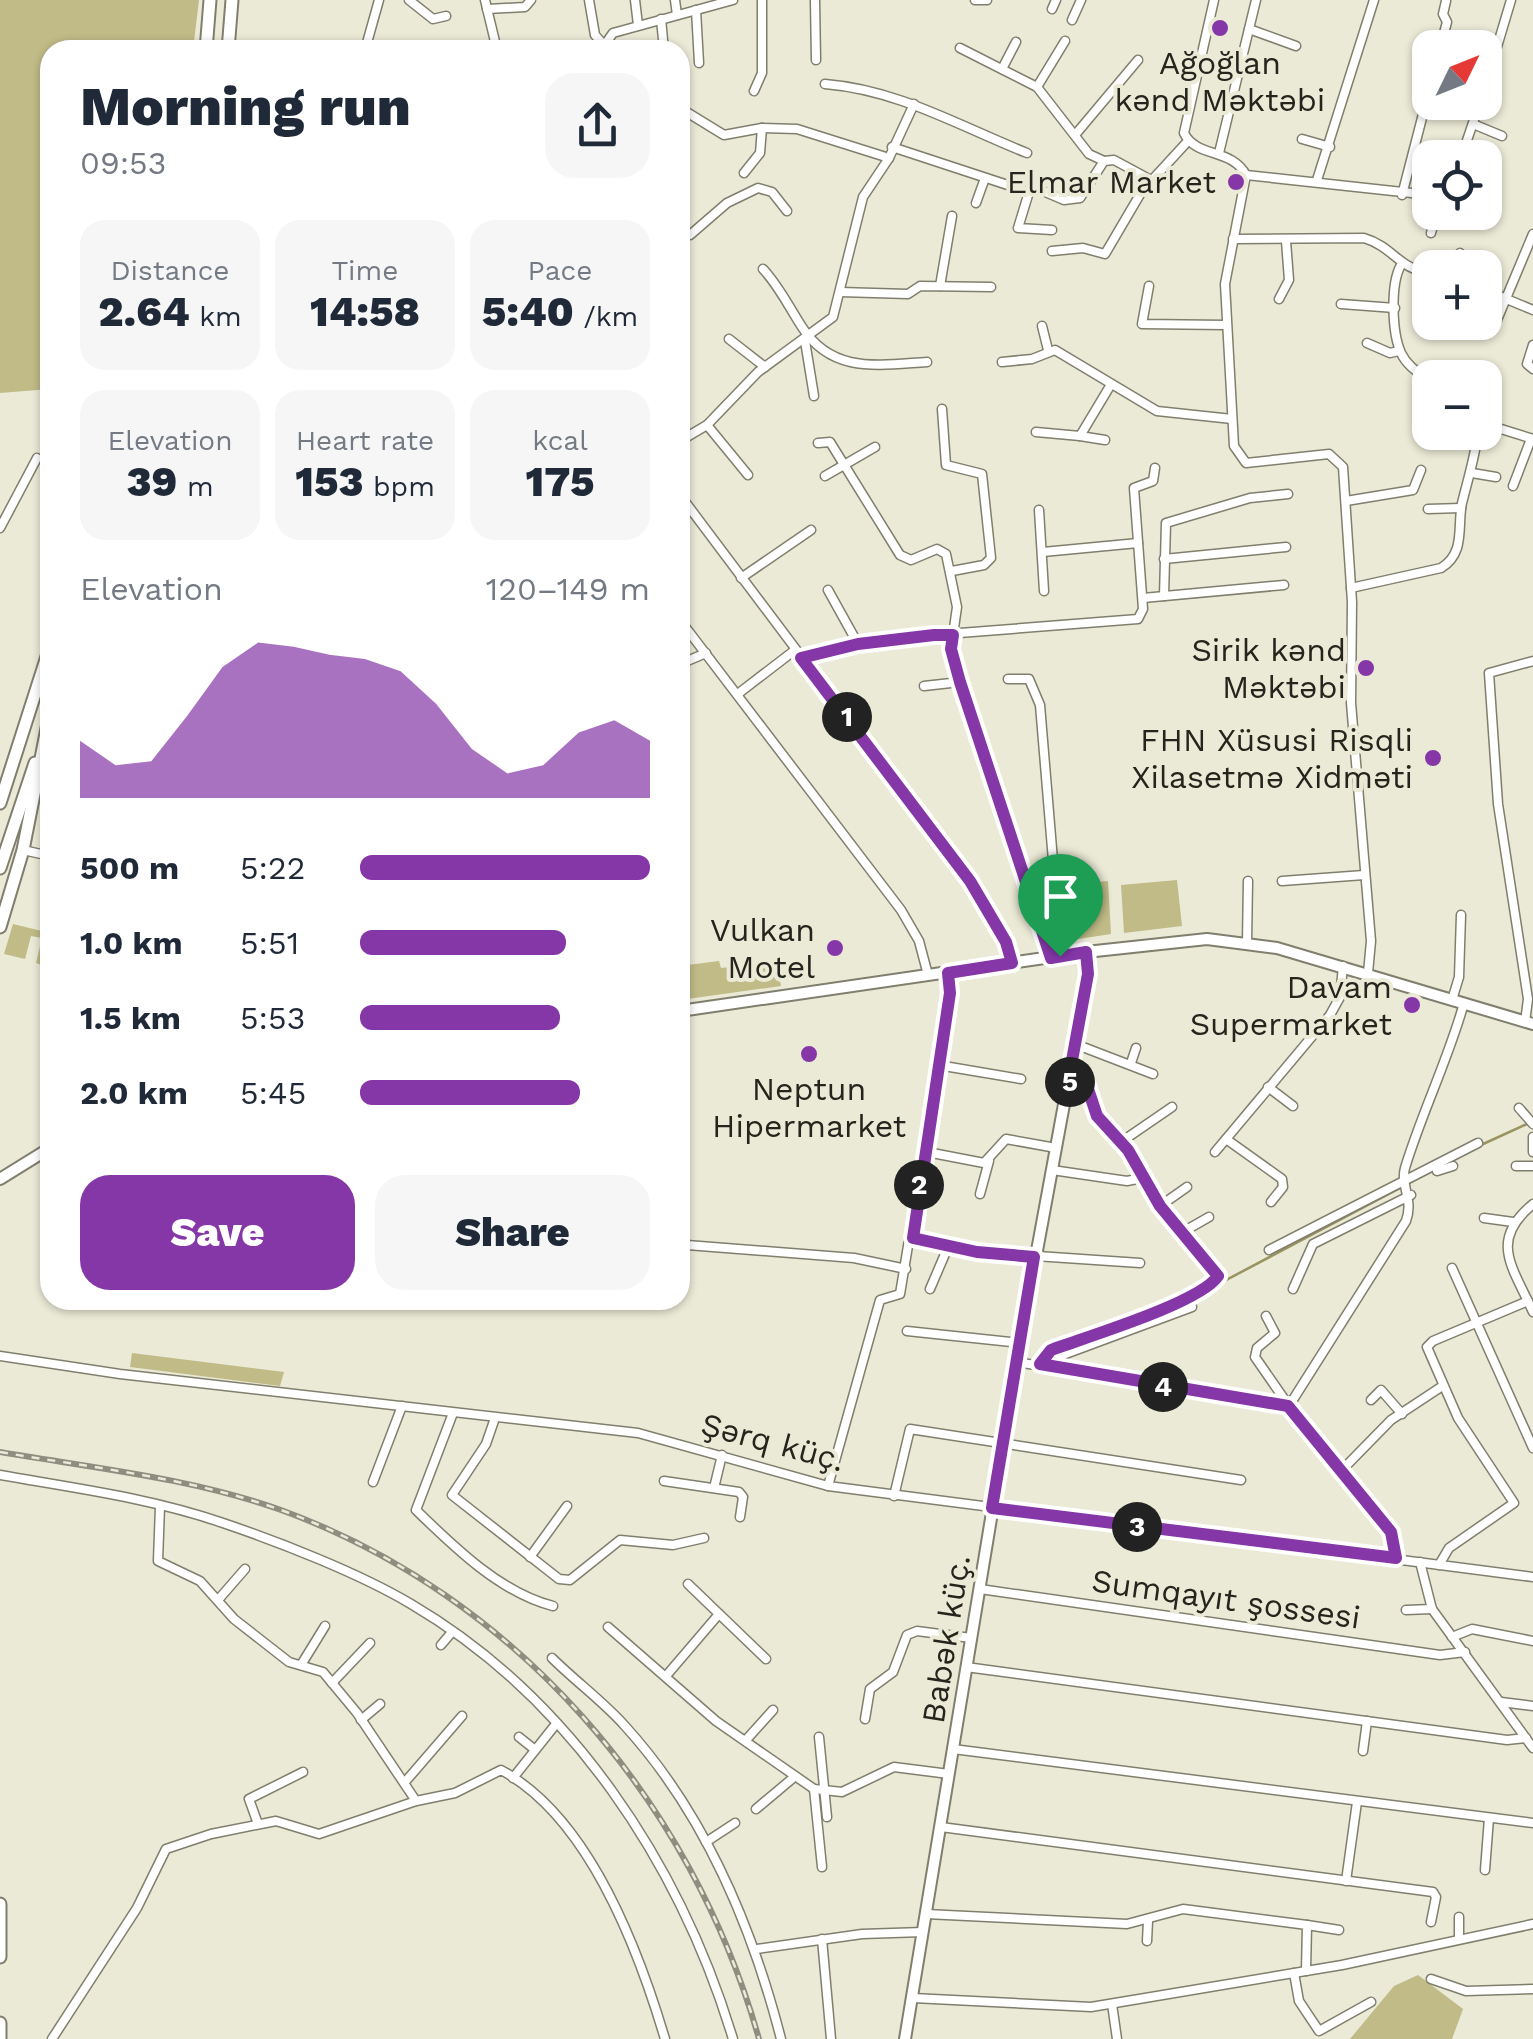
<!DOCTYPE html>
<meta charset="utf-8">
<style>
:root{--surface:#fff;--page:#f6f6f7;--text:#1f2937;--muted:#747a83;--accent:#8537a8}
body{margin:0;font-family:"Work Sans",sans-serif;background:var(--page);color:var(--text);height:100vh;display:flex;flex-direction:column;font-size:38px;white-space:nowrap}
*{box-sizing:border-box;margin:0}
p{font-size:32px;color:var(--muted)}
.icon{flex:none;width:55px;height:55px;fill:none;stroke:currentColor;stroke-width:2;stroke-linecap:round;stroke-linejoin:round}
.map{position:relative;flex:1;overflow:hidden}
.drawer{position:absolute;left:40px;top:40px;width:650px;height:1270px;display:flex;flex-direction:column;background:var(--surface);border-radius:30px;box-shadow:0 2px 8px #0004}
.drawer>*{flex:none}
.needle{width:65px;rotate:47deg}
.buttons{position:absolute;left:1412px;top:30px;display:grid;gap:20px}
.buttons a{display:grid;place-items:center;width:90px;height:90px;border-radius:20px;background:var(--surface);box-shadow:0 2px 8px #0004;font-size:50px}
.pin{position:absolute;display:grid;place-items:center;width:85px;height:85px;color:#fff;margin:-102px -42px;border-radius:50% 50% 50% 0;rotate:-45deg;box-shadow:0 0 10px #0007}
.pin .icon{rotate:45deg}
.km{position:absolute;width:50px;height:50px;margin:-25px;border-radius:50%;background:#222;color:#fff;font-size:28px;line-height:50px;text-align:center}
.round{display:grid;place-items:center;flex:none;width:105px;height:105px;border-radius:30px;background:var(--page)}
.head{display:flex;align-items:center;justify-content:space-between;height:170px;padding:0 40px}
h1{font-size:55px;font-weight:800;line-height:75px}
.metrics{display:grid;grid-template-columns:repeat(3,1fr);gap:15px;height:170px;padding:10px 40px}
.metrics div{display:grid;align-content:center;border-radius:25px;background:var(--page);text-align:center}
.metrics b{font-size:42px;font-weight:800}
.metrics small{font-size:28px;font-weight:400}
.metrics p{font-size:28px}
.chart{height:280px;padding:20px 40px}
.chart p{display:flex;justify-content:space-between}
.chart svg{width:100%;height:180px;margin-top:10px;fill:var(--accent);opacity:.7}
.button{display:flex;gap:20px;margin-top:auto;padding:20px 40px}
.button a{flex:1;height:115px;border-radius:30px;background:var(--accent);color:#fff;font-size:40px;font-weight:800;line-height:115px;text-align:center}
.button a+a{background:var(--page);color:var(--text)}
ul{padding:0 40px;list-style:none;font-size:32px}
li{display:grid;grid-template-columns:160px 120px 1fr;align-items:center;height:75px}
li i{height:25px;border-radius:12px;background:var(--accent)}
.map>svg:first-child{display:block}
.green{fill:#c0bb87}
.lines{fill:none;stroke-linecap:round;stroke-linejoin:round}
.stream{stroke:#98935f;stroke-width:2.5}
.minor-casing{stroke:#807e6d;stroke-width:11}
.major-casing{stroke:#807e6d;stroke-width:14}
.highway-casing{stroke:#807e6d;stroke-width:15}
.minor{stroke:#fff;stroke-width:8}
.major{stroke:#fff;stroke-width:10}
.highway{stroke:#fff;stroke-width:11}
.rail-casing{stroke:#8e8d80;stroke-width:6}
.rail{stroke:#ebead7;stroke-width:2.5;stroke-dasharray:8;stroke-linecap:butt}
.route-casing{stroke:#fff;stroke-width:20}
.route{stroke:#8537a8;stroke-width:12}
.poi-dot{fill:#8537a8;stroke:#ebead7;stroke-width:4}
.labels{text-anchor:middle;dominant-baseline:central;stroke-width:8;stroke-linejoin:round;paint-order:stroke}
.poi-label{font-size:32px;fill:#25241d;stroke:#ebead7;text-anchor:end}
.street-label{font-size:32px;fill:#25241d;stroke:#ebead7}
</style>
<div class="map">
<svg width="1533" height="2039" viewBox="0 0 1533 2039">
<rect width="100%" height="100%" fill="#ebead7"/>
<g class="green">
<path d="M 0,0 L 199,0 L 193,50 L 50,50 L 50,389 L 0,393 Z"/>
<path d="M 1082,870 L 1085,883 L 1108,881 L 1111,934 L 1065,941 L 1059,872 Z"/>
<path d="M 1177,880 L 1182,926 L 1124,933 L 1121,885 Z"/>
<path d="M 13,924 L 50,933 L 50,968 L 36,963 L 42,938 L 31,936 L 25,959 L 4,954 Z"/>
<path d="M 719,961 L 721,968 L 777,962 L 781,986 L 680,1000 L 680,966 Z"/>
<path d="M 132,1353 L 284,1372 L 280,1386 L 130,1367 Z"/>
<path d="M 1418,1975 L 1463,2009 L 1452,2039 L 1350,2039 L 1394,1986 Z"/>
</g>
<g class="lines">
<g class="stream">
<path d="M 1481,1145 L 1527,1124"/>
<path d="M 1409,1183 L 1434,1170"/>
<path d="M 1177,1306 L 1402,1187"/>
<path d="M 1051,1355 L 1161,1313"/>
</g>
<g class="minor-casing">
<g id="minor">
<path d="M 409,0 L 433,19 L 446,16"/>
<path d="M 485,0 L 497,50"/>
<path d="M 589,0 L 595,35 L 602,43"/>
<path d="M 635,0 L 638,25"/>
<path d="M 675,0 L 677,15"/>
<path d="M 815,0 L 816,60"/>
<path d="M 975,0 L 987,0"/>
<path d="M 1214,0 L 1184,133 C 1196,158 1232,148 1246,175"/>
<path d="M 487,9 L 525,7 L 531,0"/>
<path d="M 1052,9 L 1056,0"/>
<path d="M 696,10 L 699,63"/>
<path d="M 661,19 L 664,50"/>
<path d="M 1072,20 L 1081,0"/>
<path d="M 1249,29 L 1296,46"/>
<path d="M 960,48 L 1037,87 L 1089,154 L 1104,161"/>
<path d="M 1440,48 L 1447,22 L 1443,14 L 1446,1"/>
<path d="M 365,50 L 379,0"/>
<path d="M 601,50 L 613,33 L 733,0"/>
<path d="M 1002,69 L 1016,42"/>
<path d="M 825,84 C 899,90 959,126 1027,153"/>
<path d="M 1037,87 L 1065,41"/>
<path d="M 1485,87 L 1511,0"/>
<path d="M 754,91 L 762,73 L 762,0"/>
<path d="M 680,108 L 724,135 L 762,128 L 797,129 L 889,158"/>
<path d="M 1473,124 L 1502,136"/>
<path d="M 1075,135 L 1138,60"/>
<path d="M 1302,139 L 1330,147"/>
<path d="M 892,147 L 1029,192 L 1036,188 L 1064,200 L 1080,198 L 1104,161 L 1114,160 L 1151,180"/>
<path d="M 1219,153 L 1256,0"/>
<path d="M 1461,158 L 1480,102"/>
<path d="M 744,173 L 760,153 L 762,128"/>
<path d="M 1246,175 L 1225,284 L 1234,446 L 1246,463 L 1329,454 L 1343,467 L 1352,602 L 1351,703 L 1371,941 L 1368,973"/>
<path d="M 1246,175 L 1430,195"/>
<path d="M 1317,180 L 1374,0"/>
<path d="M 1029,192 L 1018,228 L 1052,230"/>
<path d="M 1402,195 L 1430,87"/>
<path d="M 976,203 L 985,178"/>
<path d="M 680,233 L 690,235 L 727,203 L 758,188 L 772,192 L 787,211"/>
<path d="M 1431,233 L 1437,212"/>
<path d="M 1233,239 L 1364,238 C 1394,247 1398,269 1430,273"/>
<path d="M 1052,251 L 1083,248 L 1105,254 L 1142,191 L 1188,141"/>
<path d="M 1401,265 C 1390,284 1392,333 1401,353 C 1407,366 1419,373 1430,381"/>
<path d="M 1454,268 L 1460,253"/>
<path d="M 763,269 C 779,286 789,307 802,327 C 832,374 878,365 927,362"/>
<path d="M 940,286 L 952,216"/>
<path d="M 1149,286 L 1142,324 L 1226,325"/>
<path d="M 1485,290 L 1533,310"/>
<path d="M 840,292 L 908,294 L 920,286 L 991,287"/>
<path d="M 1279,299 L 1289,280 L 1286,241"/>
<path d="M 1341,304 L 1395,308"/>
<path d="M 1042,326 L 1048,350"/>
<path d="M 1494,327 L 1533,234"/>
<path d="M 729,339 L 765,367"/>
<path d="M 805,341 L 814,396"/>
<path d="M 1367,343 L 1390,353 L 1399,351"/>
<path d="M 1533,345 L 1527,364 L 1533,369"/>
<path d="M 1002,362 L 1032,359 L 1055,350 L 1157,411 L 1232,419"/>
<path d="M 942,409 L 946,465 L 982,474 L 991,558 L 984,565 L 952,571"/>
<path d="M 1485,424 L 1533,439"/>
<path d="M 707,425 L 748,475"/>
<path d="M 1036,432 L 1080,436 L 1110,386"/>
<path d="M 1080,436 L 1105,440"/>
<path d="M 680,441 L 707,425 L 758,372 L 833,317 L 863,197 L 889,158 L 914,104"/>
<path d="M 818,443 L 830,442 L 900,555 L 911,560 L 937,549 L 946,554 L 957,607 L 951,649 L 1051,957"/>
<path d="M 1472,473 L 1496,477"/>
<path d="M 825,476 L 875,447"/>
<path d="M 1513,486 L 1531,439"/>
<path d="M 680,495 L 970,881 L 1006,942 L 1012,963"/>
<path d="M 1346,501 L 1413,490 L 1421,470"/>
<path d="M 1428,509 L 1461,508"/>
<path d="M 1039,510 L 1044,591"/>
<path d="M 0,528 L 37,458"/>
<path d="M 1043,552 L 1138,543"/>
<path d="M 1164,559 L 1286,547"/>
<path d="M 741,578 L 811,530"/>
<path d="M 1351,588 L 1441,568 C 1466,553 1457,526 1462,503 C 1468,479 1475,457 1478,432"/>
<path d="M 828,590 L 858,644"/>
<path d="M 1164,596 L 1166,523 L 1250,498 L 1288,494"/>
<path d="M 1143,598 L 1284,585"/>
<path d="M 680,620 L 901,910 L 919,941 L 928,975"/>
<path d="M 801,658 L 858,644 L 934,635 L 1138,619 L 1143,609 L 1134,488 L 1153,481 L 1155,468"/>
<path d="M 680,664 L 706,653"/>
<path d="M 1008,679 L 1029,679 L 1040,705 L 1061,956"/>
<path d="M 924,686 L 960,682"/>
<path d="M 739,693 L 795,650"/>
<path d="M 23,850 L 50,856"/>
<path d="M 1282,881 L 1364,875"/>
<path d="M 1247,942 L 1248,881"/>
<path d="M 1452,1000 L 1459,977 L 1461,915"/>
<path d="M 1525,1022 L 1528,999 L 1498,804 L 1489,673 L 1533,661"/>
<path d="M 1075,1044 L 1153,1074"/>
<path d="M 1131,1063 L 1136,1048"/>
<path d="M 938,1065 L 1021,1079"/>
<path d="M 1268,1087 L 1293,1106"/>
<path d="M 1519,1108 L 1533,1124"/>
<path d="M 1533,1137 L 1533,1152"/>
<path d="M 1121,1142 L 1172,1107"/>
<path d="M 927,1152 L 984,1163 L 1006,1139 L 1056,1148"/>
<path d="M 1215,1152 L 1226,1139"/>
<path d="M 1516,1166 L 1533,1166"/>
<path d="M 1052,1170 L 1127,1181 L 1142,1178"/>
<path d="M 1437,1171 L 1453,1166"/>
<path d="M 980,1194 L 989,1161"/>
<path d="M 1271,1202 L 1283,1187 L 1282,1179 L 1226,1139 L 1330,1015 L 1340,997 L 1343,966"/>
<path d="M 1533,1204 C 1488,1241 1513,1267 1533,1312"/>
<path d="M 1160,1206 L 1187,1187"/>
<path d="M 1484,1218 L 1513,1222"/>
<path d="M 1181,1233 L 1209,1217"/>
<path d="M 913,1238 L 977,1252 L 1140,1263"/>
<path d="M 687,1245 L 854,1258 L 906,1269"/>
<path d="M 1269,1250 L 1478,1143"/>
<path d="M 1452,1268 L 1533,1448"/>
<path d="M 930,1289 L 948,1247"/>
<path d="M 1293,1289 L 1313,1244 L 1411,1195"/>
<path d="M 1266,1316 L 1275,1333 L 1257,1348 L 1255,1357 L 1289,1406"/>
<path d="M 907,1331 L 1020,1343"/>
<path d="M 0,1356 L 120,1374 L 638,1433 L 828,1486 L 1533,1577"/>
<path d="M 1016,1362 L 1289,1406"/>
<path d="M 1040,1364 L 1051,1350 L 1176,1303 L 1218,1276 L 1160,1206 L 1128,1151 L 1097,1115 L 1087,1086 L 1068,1082"/>
<path d="M 1048,1366 L 1060,1356 L 1192,1307"/>
<path d="M 1371,1400 L 1381,1390 L 1402,1414"/>
<path d="M 453,1413 L 416,1510 C 454,1547 501,1593 553,1606"/>
<path d="M 495,1418 L 486,1444 L 452,1495 L 559,1579 L 570,1580 L 620,1540 L 673,1545 L 704,1538"/>
<path d="M 1343,1469 L 1391,1420 L 1441,1387"/>
<path d="M 0,1475 C 74,1488 151,1498 223,1523 C 279,1542 359,1573 411,1604 C 571,1698 680,1864 733,2039"/>
<path d="M 664,1481 L 739,1492 L 743,1497 L 740,1517"/>
<path d="M 373,1482 L 402,1406"/>
<path d="M 828,1486 L 880,1300 L 900,1294 L 950,993 L 948,973"/>
<path d="M 714,1488 L 722,1455"/>
<path d="M 894,1496 L 910,1429 L 1241,1480"/>
<path d="M 160,1506 L 158,1561 L 200,1581 L 234,1619 L 289,1662 L 323,1672 L 357,1713 L 416,1801"/>
<path d="M 530,1557 L 567,1506"/>
<path d="M 1396,1558 L 1391,1532 L 1289,1406 L 1406,1221 C 1414,1200 1400,1186 1405,1168 C 1422,1112 1448,1060 1464,1003"/>
<path d="M 1420,1562 L 1432,1609 L 1533,1748"/>
<path d="M 1439,1565 L 1449,1548 L 1514,1503 L 1458,1418 L 1427,1347 L 1433,1341 L 1528,1301"/>
<path d="M 688,1584 L 766,1659"/>
<path d="M 980,1589 L 1440,1655 L 1465,1652"/>
<path d="M 218,1600 L 245,1569"/>
<path d="M 1406,1610 L 1432,1609"/>
<path d="M 608,1627 L 716,1721 L 814,1789 L 842,1792 L 894,1767 L 949,1774"/>
<path d="M 1452,1637 L 1472,1629 L 1533,1641"/>
<path d="M 441,1645 L 452,1632"/>
<path d="M 552,1658 C 575,1681 604,1702 625,1726 C 705,1814 752,1926 781,2039"/>
<path d="M 301,1665 L 325,1626"/>
<path d="M 966,1667 L 1507,1740 L 1526,1738"/>
<path d="M 666,1676 L 719,1614"/>
<path d="M 332,1683 L 370,1643"/>
<path d="M 1501,1702 L 1533,1706"/>
<path d="M 865,1719 L 870,1689 L 893,1672 L 907,1635 L 917,1631 L 971,1638"/>
<path d="M 361,1720 L 380,1704"/>
<path d="M 519,1737 L 534,1749"/>
<path d="M 819,1737 L 827,1817"/>
<path d="M 746,1740 L 773,1710"/>
<path d="M 953,1749 L 1533,1823"/>
<path d="M 1363,1751 L 1367,1721"/>
<path d="M 513,1778 L 556,1724"/>
<path d="M 405,1782 L 462,1716"/>
<path d="M 814,1789 L 822,1867"/>
<path d="M 756,1809 L 793,1778"/>
<path d="M 258,1824 L 249,1799 L 303,1772"/>
<path d="M 941,1827 L 1433,1892 L 1436,1897 L 1431,1922"/>
<path d="M 706,1842 L 735,1823"/>
<path d="M 1485,1870 L 1489,1818"/>
<path d="M 1346,1881 L 1357,1802"/>
<path d="M 926,1914 L 1127,1924 L 1183,1909 L 1307,1925 L 1306,1971"/>
<path d="M 1459,1917 L 1459,1938"/>
<path d="M 1307,1925 L 1339,1930"/>
<path d="M 822,1939 L 831,2039"/>
<path d="M 1147,1941 L 1148,1921"/>
<path d="M 757,1949 L 862,1934 L 923,1932"/>
<path d="M 1294,1973 L 1299,2001 L 1319,2031 L 1371,2002"/>
<path d="M 1431,1979 L 1466,1991 L 1533,1989"/>
<path d="M 913,1998 L 1091,2007 L 1342,1965 L 1533,1924"/>
<path d="M 1112,2004 L 1117,2039"/>
<path d="M 52,2039 L 137,1908 L 166,1849 L 211,1834 L 276,1821 L 319,1834 L 416,1801 L 455,1793 L 501,1770 C 589,1817 638,1948 665,2039"/>
</g>
</g>
<g class="major-casing">
<g id="major">
<path d="M 680,1011 L 1086,952 L 1207,939 L 1277,948 L 1533,1024"/>
<path d="M 0,1179 L 50,1148"/>
<path d="M 905,2039 L 1020,1343 L 1088,974 L 1086,952"/>
</g>
</g>
<g class="highway-casing">
<g id="highway">
<path d="M 206,50 L 210,0"/>
<path d="M 228,50 L 232,0"/>
<path d="M 0,803 L 50,647"/>
<path d="M 0,868 L 35,763"/>
<path d="M 0,927 L 23,850 L 49,718"/>
<path d="M 0,1904 L 0,1957"/>
<path d="M 0,2023 L 0,2039"/>
</g>
</g>
<use href="#minor" class="minor"/>
<use href="#major" class="major"/>
<use href="#highway" class="highway"/>
<g class="rail-casing">
<path id="rail" d="M 0,1452 C 94,1468 191,1478 281,1510 C 517,1596 692,1801 759,2039"/>
</g>
<use href="#rail" class="rail"/>
</g>
<g class="lines">
<g class="route-casing">
<path id="route" d="M 934,635 L 953,635 L 951,649 L 960,682 L 1051,958 L 1086,952 L 1088,974 L 1068,1082 L 1087,1086 L 1097,1116 L 1128,1150 L 1160,1206 L 1218,1276 C 1200,1303 1086,1337 1051,1350 L 1040,1364 L 1288,1406 L 1391,1532 L 1396,1558 L 992,1508 L 1034,1257 L 977,1252 L 913,1238 L 950,993 L 948,973 L 1012,963 L 1006,942 L 970,881 L 801,658 L 858,644 Z"/>
</g>
<use href="#route" class="route"/>
</g>
<g class="poi-dot">
<circle cx="1220" cy="28" r="10"/>
<circle cx="1236" cy="182" r="10"/>
<circle cx="1366" cy="668" r="10"/>
<circle cx="1433" cy="758" r="10"/>
<circle cx="835" cy="948" r="10"/>
<circle cx="1412" cy="1005" r="10"/>
<circle cx="809" cy="1054" r="10"/>
</g>
<g class="labels">
<g class="poi-label">
<text x="1220" y="63" text-anchor="middle">Ağoğlan<tspan x="1220" dy="37">kənd Məktəbi</tspan></text>
<text x="1216" y="182">Elmar Market</text>
<text x="1346" y="650">Sirik kənd<tspan x="1346" dy="37">Məktəbi</tspan></text>
<text x="1413" y="740">FHN Xüsusi Risqli<tspan x="1413" dy="37">Xilasetmə Xidməti</tspan></text>
<text x="815" y="930">Vulkan<tspan x="815" dy="37">Motel</tspan></text>
<text x="1392" y="987">Davam<tspan x="1392" dy="37">Supermarket</tspan></text>
<text x="809" y="1089" text-anchor="middle">Neptun<tspan x="809" dy="37">Hipermarket</tspan></text>
</g>
<g class="street-label">
<text transform="translate(773 1442) rotate(15)">Şərq küç.</text>
<text transform="translate(1226 1599) rotate(8)">Sumqayıt şossesi</text>
<text transform="translate(946 1639) rotate(-81)">Babək küç.</text>
</g>
</g>
</svg>
<div class="buttons">
<a><svg class="needle" viewBox="-14 -14 28 28"><path d="M0-13l5 13h-10z" fill="#e53935"/><path d="M0 13l5-13h-10z" fill="#747a83"/></svg></a>
<a><svg class="icon" aria-label="locate" viewBox="0 0 24 24"><circle cx="12" cy="12" r="6"/><path d="M12 2v4M12 18v4M2 12h4M18 12h4"/></svg></a>
<a>+</a>
<a>−</a>
</div>
<div class="pin" style="left:1060px;top:956px;background:#1e9e55"><svg class="icon" aria-label="arrive" viewBox="0 0 24 24"><path d="M6 21V4h12l-3 4 3 4H6"/></svg></div>
<b class="km" style="left:847px;top:717px">1</b>
<b class="km" style="left:919px;top:1185px">2</b>
<b class="km" style="left:1137px;top:1527px">3</b>
<b class="km" style="left:1163px;top:1387px">4</b>
<b class="km" style="left:1070px;top:1082px">5</b>
<section class="drawer">
<div class="head"><div><h1>Morning run</h1><p>09:53</p></div><a class="round"><svg class="icon" aria-label="share" viewBox="0 0 24 24"><path d="M12 15V3M7 8l5-5 5 5M5 13v7h14v-7"/></svg></a></div>
<div class="metrics">
<div><p>Distance</p><b>2.64<small> km</small></b></div>
<div><p>Time</p><b>14:58</b></div>
<div><p>Pace</p><b>5:40<small> /km</small></b></div>
</div>
<div class="metrics">
<div><p>Elevation</p><b>39<small> m</small></b></div>
<div><p>Heart rate</p><b>153<small> bpm</small></b></div>
<div><p>kcal</p><b>175</b></div>
</div>
<div class="chart"><p><span>Elevation</span>120–149 m</p>
<svg viewBox="0 0 160 44" preserveAspectRatio="none"><path d="M0 44V30L10 36L20 35L30 24L40 12L50 6L60 7L70 9L80 10L90 13L100 21L110 32L120 38L130 36L140 28L150 25L160 30V44z"/></svg>
</div>
<ul>
<li><b>500 m</b>5:22<i style="width:100%"></i></li>
<li><b>1.0 km</b>5:51<i style="width:71%"></i></li>
<li><b>1.5 km</b>5:53<i style="width:69%"></i></li>
<li><b>2.0 km</b>5:45<i style="width:76%"></i></li>
</ul>
<div class="button"><a>Save</a><a>Share</a></div>
</section>
</div>
